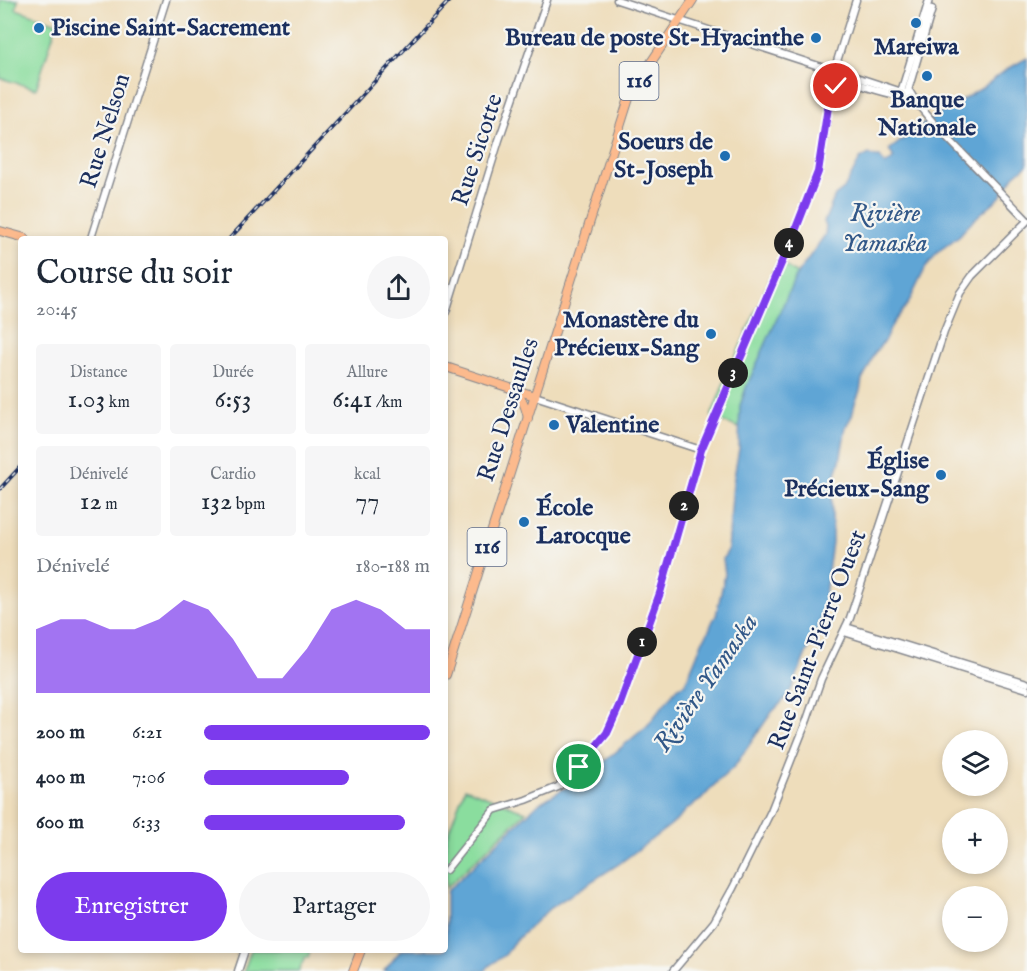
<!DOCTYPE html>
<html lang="fr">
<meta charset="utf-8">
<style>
:root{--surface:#fff;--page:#f6f6f7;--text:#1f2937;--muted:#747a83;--accent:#7c3aed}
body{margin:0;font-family:"IM FELL English",serif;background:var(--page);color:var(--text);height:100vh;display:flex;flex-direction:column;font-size:22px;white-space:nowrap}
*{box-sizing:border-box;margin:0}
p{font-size:20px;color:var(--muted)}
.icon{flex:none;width:33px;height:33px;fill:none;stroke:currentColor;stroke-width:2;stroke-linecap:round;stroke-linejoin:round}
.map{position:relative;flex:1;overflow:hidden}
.side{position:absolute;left:18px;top:236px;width:430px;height:717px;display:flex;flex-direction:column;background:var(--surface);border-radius:6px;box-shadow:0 3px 9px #0003}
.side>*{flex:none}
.fabs{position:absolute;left:942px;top:730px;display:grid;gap:12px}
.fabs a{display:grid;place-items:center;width:66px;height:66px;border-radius:50%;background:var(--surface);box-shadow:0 3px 9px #0003;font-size:30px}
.pin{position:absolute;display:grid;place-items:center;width:51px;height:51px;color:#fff;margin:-26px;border:3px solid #fff;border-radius:50%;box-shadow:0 2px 6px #0007}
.km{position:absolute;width:30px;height:30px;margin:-15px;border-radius:50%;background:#222;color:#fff;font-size:16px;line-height:30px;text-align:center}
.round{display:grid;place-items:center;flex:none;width:63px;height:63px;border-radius:32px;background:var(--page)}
.head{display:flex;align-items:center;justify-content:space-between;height:102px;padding:0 18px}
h1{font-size:33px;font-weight:600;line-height:45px}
.stats{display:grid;grid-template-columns:repeat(3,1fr);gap:9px;height:102px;padding:6px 18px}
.stats div{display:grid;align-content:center;border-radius:6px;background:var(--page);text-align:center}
.stats b{font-size:26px;font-weight:600}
.stats small{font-size:16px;font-weight:400}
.stats p{font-size:16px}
.chart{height:168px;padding:12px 18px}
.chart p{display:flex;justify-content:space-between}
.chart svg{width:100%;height:108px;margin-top:6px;fill:var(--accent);opacity:.7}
.primary-button{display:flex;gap:12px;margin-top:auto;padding:12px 18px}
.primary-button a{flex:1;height:69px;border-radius:36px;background:var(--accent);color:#fff;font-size:24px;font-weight:600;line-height:69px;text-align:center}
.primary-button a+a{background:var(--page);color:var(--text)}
ul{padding:0 18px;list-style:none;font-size:20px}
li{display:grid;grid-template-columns:96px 72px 1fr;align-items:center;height:45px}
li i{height:15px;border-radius:8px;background:var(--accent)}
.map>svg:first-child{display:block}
.green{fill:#8add9e;stroke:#52867e;stroke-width:1.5}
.water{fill:#5ea5d5;stroke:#3c6a9a;stroke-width:1.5}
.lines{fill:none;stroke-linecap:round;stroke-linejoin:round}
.minor-casing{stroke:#84868c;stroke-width:9}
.major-casing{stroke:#84868c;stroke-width:10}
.minor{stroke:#fff;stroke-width:6}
.major{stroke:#fcba8d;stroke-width:8}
.rail-casing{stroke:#1b2f5e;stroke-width:4}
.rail{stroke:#f6f6f2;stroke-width:1.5;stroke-dasharray:4.5;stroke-linecap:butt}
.route-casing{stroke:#fff;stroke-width:12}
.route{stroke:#7c3aed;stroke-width:8}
.poi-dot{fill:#1f6fb2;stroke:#f6f6f2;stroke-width:2}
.labels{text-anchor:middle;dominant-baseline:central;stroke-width:4.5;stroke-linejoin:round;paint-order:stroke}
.shield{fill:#f6f6f2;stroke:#5d6b8a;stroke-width:1.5}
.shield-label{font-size:22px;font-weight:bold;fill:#1b2f5e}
.poi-label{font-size:24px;font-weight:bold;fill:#1b2f5e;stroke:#f6f6f2;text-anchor:end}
.street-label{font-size:24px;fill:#1b2f5e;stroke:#f6f6f2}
.water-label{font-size:26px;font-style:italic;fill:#325888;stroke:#f6f6f2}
</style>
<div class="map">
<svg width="1027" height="971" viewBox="0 0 1027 971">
<rect width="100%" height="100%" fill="#f6f6f2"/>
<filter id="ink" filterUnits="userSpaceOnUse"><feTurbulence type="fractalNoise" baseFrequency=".0167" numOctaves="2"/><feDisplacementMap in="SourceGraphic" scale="12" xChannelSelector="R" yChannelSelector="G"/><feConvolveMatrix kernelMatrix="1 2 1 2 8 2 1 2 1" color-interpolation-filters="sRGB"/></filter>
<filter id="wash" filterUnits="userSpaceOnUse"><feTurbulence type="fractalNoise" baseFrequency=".008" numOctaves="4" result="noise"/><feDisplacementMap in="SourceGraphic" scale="24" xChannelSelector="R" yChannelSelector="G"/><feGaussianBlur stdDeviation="1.35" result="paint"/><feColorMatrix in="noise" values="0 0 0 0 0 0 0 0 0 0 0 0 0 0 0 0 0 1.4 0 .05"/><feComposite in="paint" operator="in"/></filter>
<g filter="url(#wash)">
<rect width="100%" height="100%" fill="#edb"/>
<g class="green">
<path d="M 0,0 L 18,0 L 16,9 L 57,23 L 36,89 L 0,78 Z"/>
<path d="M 778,261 L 797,274 L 746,388 L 740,406 L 739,428 L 711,417 L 724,383 Z"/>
<path d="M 465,788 L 526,812 L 446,888 L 446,838 Z"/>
<path d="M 251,950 L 310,950 L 308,958 L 305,957 L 299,971 L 244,971 Z"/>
</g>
<path class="water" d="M 1027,58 L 1027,165 L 1014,176 L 1000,197 L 970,223 L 960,235 L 938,252 L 926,267 L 908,304 L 893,323 L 885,340 L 873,355 L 869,367 L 862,379 L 860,391 L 855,403 L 852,416 L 846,426 L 840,461 L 833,483 L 832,498 L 832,542 L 823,609 L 815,638 L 807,651 L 792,688 L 786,698 L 772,712 L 734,767 L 717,782 L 701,800 L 688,808 L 676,821 L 619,864 L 550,908 L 512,944 L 506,954 L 489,966 L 485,971 L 384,971 L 401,950 L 446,950 L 446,892 L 539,803 L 572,784 L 576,785 L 647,726 L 677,688 L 685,684 L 703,640 C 710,633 710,623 716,616 L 725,574 L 723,559 L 728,550 L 733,483 L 739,449 L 740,406 L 746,388 L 797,274 L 825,235 L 826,226 L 824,222 L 835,196 L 844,189 L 860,159 L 869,154 L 875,157 L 880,157 L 885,165 L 894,158 L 889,150 L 926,122 L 982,88 L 1006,70 Z"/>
</g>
<g filter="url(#ink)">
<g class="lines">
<g class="minor-casing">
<g id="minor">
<path d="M 617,0 L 834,71 L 844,73 L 911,95"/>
<path d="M 927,8 L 932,9 L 907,94 L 903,96 L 901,92 L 929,0"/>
<path d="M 836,73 C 850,83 884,93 902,96"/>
<path d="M 910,92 L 916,102 L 936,126 L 1027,220"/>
<path d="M 831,93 L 836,86 L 850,80"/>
<path d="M 91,238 L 166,0"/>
<path d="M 446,312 L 499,140 L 547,0"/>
<path d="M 535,396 L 701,450"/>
<path d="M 846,627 L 1027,683"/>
<path d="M 844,632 L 1027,689"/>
<path d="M 446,870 L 494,810 L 526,800 L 558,787 L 586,760 L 607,733 L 620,704 L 660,593 L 701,450 L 795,231 L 818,173 L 834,71 L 856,0"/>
<path d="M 238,971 L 245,950"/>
<path d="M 673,971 L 714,922 L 733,888 L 771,811 L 807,720 L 821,679 L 850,618 L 944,332 L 960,293 L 972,276 L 1027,221"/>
</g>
</g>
<g class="major-casing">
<g id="major">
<path d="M 0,231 L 25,238"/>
<path d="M 446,367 L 535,396"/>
<path d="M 513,390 C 523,400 525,404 528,418"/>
<path d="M 446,675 L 631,92 L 693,0"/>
<path d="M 353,971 L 361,950"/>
</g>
</g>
<use href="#minor" class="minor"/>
<use href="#major" class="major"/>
<g class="rail-casing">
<g id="rail">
<path d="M 230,238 L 450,0"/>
<path d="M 0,489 L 21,466"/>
</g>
</g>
<use href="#rail" class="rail"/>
</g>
</g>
<g class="lines" filter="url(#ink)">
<g class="route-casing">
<path id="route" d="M 579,767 L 607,733 L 620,704 L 660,593 L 701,450 L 795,231 L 818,172 L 830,94 L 836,86"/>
</g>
<use href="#route" class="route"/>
</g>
<g class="poi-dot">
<circle cx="916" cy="23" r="6"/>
<circle cx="39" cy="28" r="6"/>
<circle cx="816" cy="38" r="6"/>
<circle cx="927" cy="76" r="6"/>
<circle cx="725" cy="156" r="6"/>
<circle cx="711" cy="334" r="6"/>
<circle cx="554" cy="425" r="6"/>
<circle cx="941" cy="475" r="6"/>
<circle cx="524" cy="522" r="6"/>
</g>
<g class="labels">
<g class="shield">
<rect x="619.5" y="62" width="39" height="38" rx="4.5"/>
<rect x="467.5" y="528" width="39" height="38" rx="4.5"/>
</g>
<g class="shield-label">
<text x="639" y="81">116</text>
<text x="487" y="547">116</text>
</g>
<g class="poi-label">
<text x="51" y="28" text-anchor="start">Piscine Saint-Sacrement</text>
<text x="804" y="38">Bureau de poste St-Hyacinthe</text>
<text x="916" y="47" text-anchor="middle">Mareiwa</text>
<text x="927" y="100" text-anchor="middle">Banque<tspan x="927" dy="28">Nationale</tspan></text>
<text x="713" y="142">Soeurs de<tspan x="713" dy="28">St-Joseph</tspan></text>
<text x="699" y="320">Monastère du<tspan x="699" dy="28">Précieux-Sang</tspan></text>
<text x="566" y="425" text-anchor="start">Valentine</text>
<text x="929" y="461">Église<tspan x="929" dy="28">Précieux-Sang</tspan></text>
<text x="536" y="508" text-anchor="start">École<tspan x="536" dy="28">Larocque</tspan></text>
</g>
<g class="street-label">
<text transform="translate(106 131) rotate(-73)">Rue Nelson</text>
<text transform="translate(478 150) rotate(-72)">Rue Sicotte</text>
<text transform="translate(509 410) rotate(-72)">Rue Dessaulles</text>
<text transform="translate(818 640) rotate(-69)">Rue Saint-Pierre Ouest</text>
</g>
<g class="water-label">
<text x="885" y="213">Rivière<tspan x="885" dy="30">Yamaska</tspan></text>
<text transform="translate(706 683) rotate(-55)">Rivière Yamaska</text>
</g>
</g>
</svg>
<div class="fabs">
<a><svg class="icon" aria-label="layers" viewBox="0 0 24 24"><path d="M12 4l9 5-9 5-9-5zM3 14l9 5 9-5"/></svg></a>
<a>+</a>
<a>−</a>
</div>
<div class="pin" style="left:579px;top:767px;background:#1e9e55"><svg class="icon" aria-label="arrive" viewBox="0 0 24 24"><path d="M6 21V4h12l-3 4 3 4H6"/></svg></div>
<div class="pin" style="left:836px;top:86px;background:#d93025"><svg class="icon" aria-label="check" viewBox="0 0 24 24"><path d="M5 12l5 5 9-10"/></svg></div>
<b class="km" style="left:642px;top:642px">1</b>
<b class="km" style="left:684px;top:506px">2</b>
<b class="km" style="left:733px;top:373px">3</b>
<b class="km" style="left:789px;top:243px">4</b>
<section class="side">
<div class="head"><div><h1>Course du soir</h1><p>20:45</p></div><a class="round"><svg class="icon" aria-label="share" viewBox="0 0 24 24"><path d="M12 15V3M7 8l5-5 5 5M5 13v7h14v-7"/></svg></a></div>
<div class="stats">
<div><p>Distance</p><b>1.03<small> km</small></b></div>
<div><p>Durée</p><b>6:53</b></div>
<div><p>Allure</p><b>6:41<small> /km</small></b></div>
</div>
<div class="stats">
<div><p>Dénivelé</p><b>12<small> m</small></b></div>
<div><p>Cardio</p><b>132<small> bpm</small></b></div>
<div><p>kcal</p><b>77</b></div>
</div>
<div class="chart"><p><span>Dénivelé</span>180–188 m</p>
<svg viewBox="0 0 160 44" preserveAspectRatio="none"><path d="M0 44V18L10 14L20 14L30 18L40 18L50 14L60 6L70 10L80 22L90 38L100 38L110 26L120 10L130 6L140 10L150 18L160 18V44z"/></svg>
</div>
<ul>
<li><b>200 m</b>6:21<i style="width:100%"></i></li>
<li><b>400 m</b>7:06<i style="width:64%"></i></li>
<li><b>600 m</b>6:33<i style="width:89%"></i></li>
</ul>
<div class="primary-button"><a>Enregistrer</a><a>Partager</a></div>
</section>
</div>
